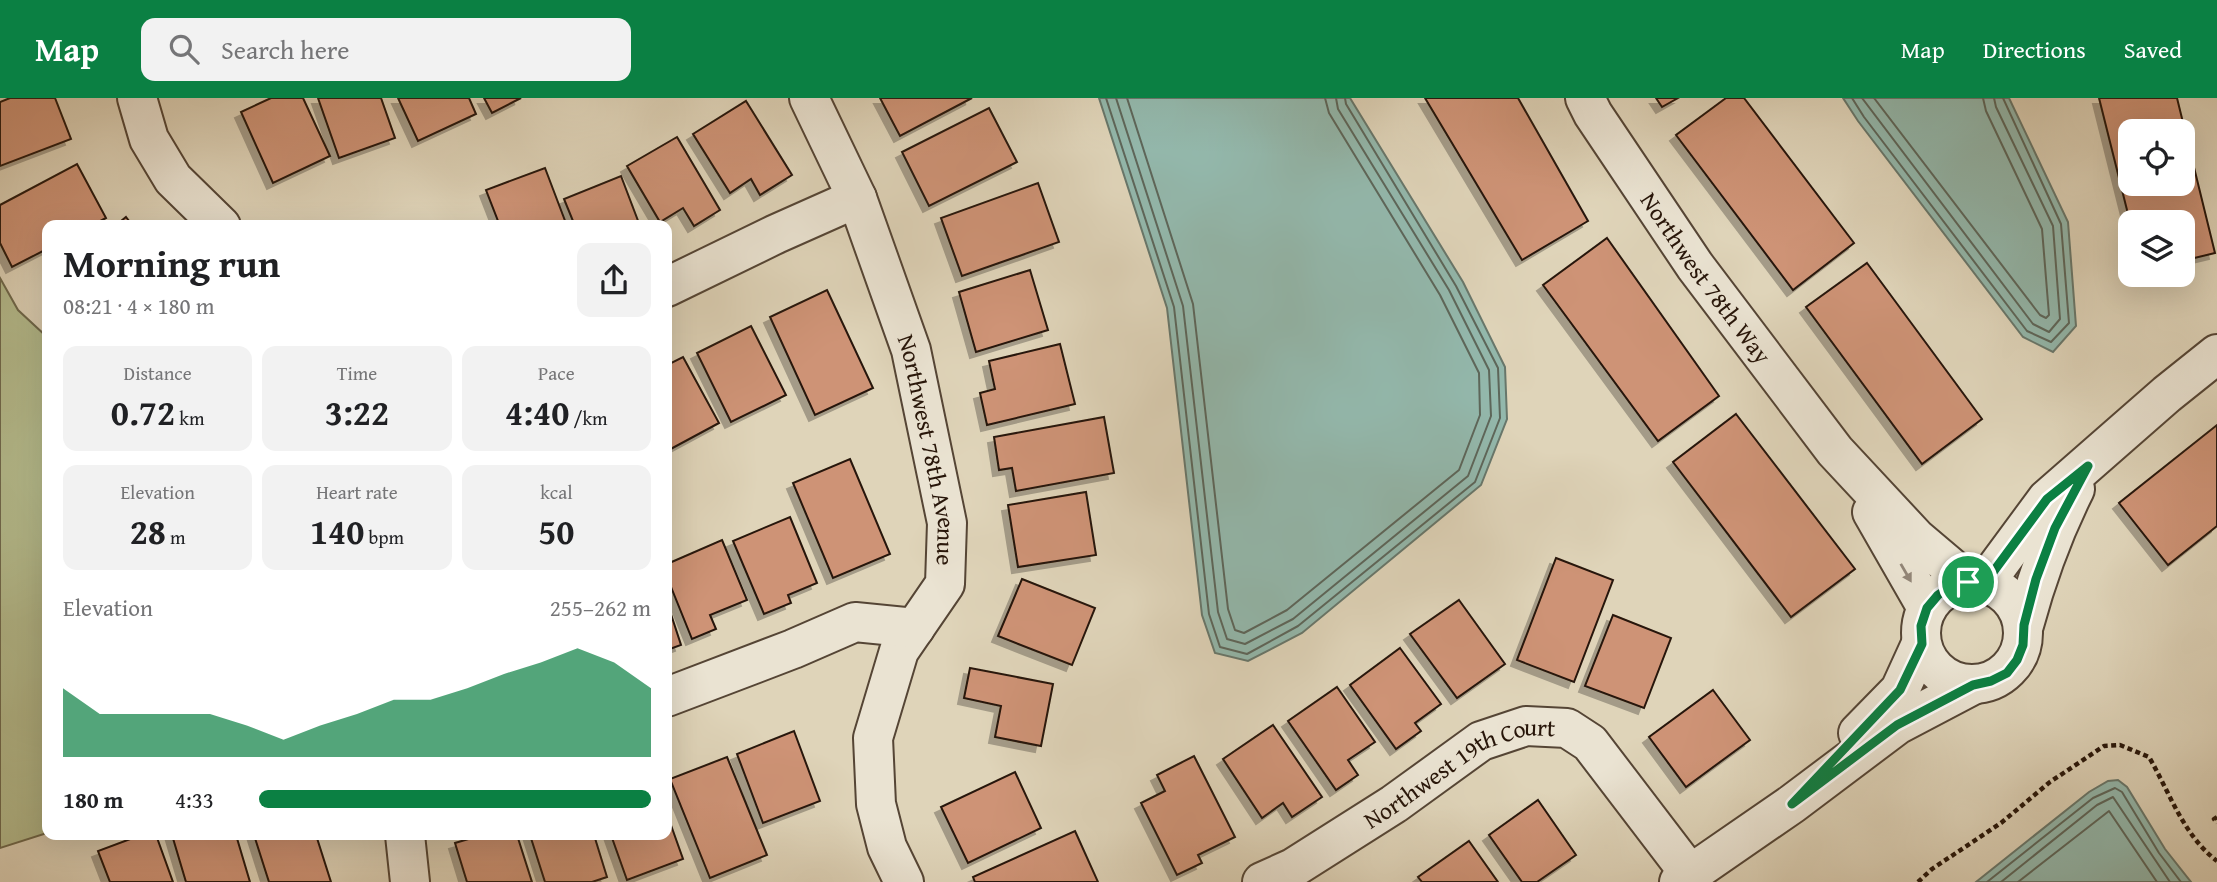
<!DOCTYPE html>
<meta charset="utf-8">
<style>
:root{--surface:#fff;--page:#f2f2f2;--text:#202124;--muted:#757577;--accent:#0b8043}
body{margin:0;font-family:"Gentium Book Plus",serif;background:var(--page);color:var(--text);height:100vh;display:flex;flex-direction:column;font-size:26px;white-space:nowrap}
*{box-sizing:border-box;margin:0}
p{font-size:23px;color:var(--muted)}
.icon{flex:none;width:38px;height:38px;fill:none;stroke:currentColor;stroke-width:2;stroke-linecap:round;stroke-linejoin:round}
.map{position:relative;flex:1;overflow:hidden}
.sheet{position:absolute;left:42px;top:122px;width:630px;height:620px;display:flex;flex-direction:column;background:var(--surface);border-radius:14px;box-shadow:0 7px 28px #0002}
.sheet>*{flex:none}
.tools{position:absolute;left:2118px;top:21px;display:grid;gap:14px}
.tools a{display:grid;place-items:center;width:77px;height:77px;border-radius:14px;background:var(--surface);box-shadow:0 7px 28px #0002;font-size:35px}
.pin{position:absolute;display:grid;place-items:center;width:60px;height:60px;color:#fff;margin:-30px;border:4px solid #fff;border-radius:50%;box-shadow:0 2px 7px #0007}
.round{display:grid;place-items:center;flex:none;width:74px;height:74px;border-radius:14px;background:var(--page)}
.summary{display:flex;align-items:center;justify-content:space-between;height:119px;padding:0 21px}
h1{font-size:38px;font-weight:700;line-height:52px}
.figures{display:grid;grid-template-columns:repeat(3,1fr);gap:10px;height:119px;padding:7px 21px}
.figures div{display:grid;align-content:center;border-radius:14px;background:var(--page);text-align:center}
.figures b{font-size:35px;font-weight:700}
.figures small{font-size:19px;font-weight:400}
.figures p{font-size:19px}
.chart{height:196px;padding:14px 21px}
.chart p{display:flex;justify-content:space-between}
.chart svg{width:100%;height:126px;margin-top:7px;fill:var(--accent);opacity:.7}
ul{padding:0 21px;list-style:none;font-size:23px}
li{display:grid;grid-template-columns:112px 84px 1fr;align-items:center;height:52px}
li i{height:18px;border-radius:9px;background:var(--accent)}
header{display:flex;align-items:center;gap:42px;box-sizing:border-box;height:98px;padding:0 35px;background:var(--accent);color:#fff}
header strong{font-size:33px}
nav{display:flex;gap:38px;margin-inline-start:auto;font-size:24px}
.search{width:490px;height:63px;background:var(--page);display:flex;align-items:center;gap:18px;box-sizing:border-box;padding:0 24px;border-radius:14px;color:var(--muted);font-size:26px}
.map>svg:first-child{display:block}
.green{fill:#b4bc8e;stroke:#6e684c;stroke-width:2}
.water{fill:#93b8ac;stroke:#68776b;stroke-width:2}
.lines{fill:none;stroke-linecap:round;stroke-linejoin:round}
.shore{stroke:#5d665a;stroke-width:2}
.building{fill:#ce9376;stroke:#271509;stroke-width:2;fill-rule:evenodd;filter:url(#shadow)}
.minor-casing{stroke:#554535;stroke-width:42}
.path{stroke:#271509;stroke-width:4.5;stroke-dasharray:5 3.5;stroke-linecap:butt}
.minor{stroke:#eae3d2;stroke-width:38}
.oneway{fill:#928678}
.route-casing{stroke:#fff;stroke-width:14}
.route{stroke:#0b8043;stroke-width:9}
.labels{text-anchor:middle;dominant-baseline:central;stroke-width:5;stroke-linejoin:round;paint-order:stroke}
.street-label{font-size:24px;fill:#271509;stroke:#eae3d2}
</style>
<header>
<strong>Map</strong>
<div class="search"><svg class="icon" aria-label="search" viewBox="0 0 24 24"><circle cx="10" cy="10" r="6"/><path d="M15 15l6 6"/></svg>Search here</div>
<nav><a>Map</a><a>Directions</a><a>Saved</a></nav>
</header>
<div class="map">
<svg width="2217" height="784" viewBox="0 0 2217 784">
<defs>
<filter id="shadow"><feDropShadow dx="-6" dy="6" stdDeviation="0" flood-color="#0004"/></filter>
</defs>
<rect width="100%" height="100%" fill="#dfd4b9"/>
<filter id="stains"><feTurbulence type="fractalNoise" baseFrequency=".00286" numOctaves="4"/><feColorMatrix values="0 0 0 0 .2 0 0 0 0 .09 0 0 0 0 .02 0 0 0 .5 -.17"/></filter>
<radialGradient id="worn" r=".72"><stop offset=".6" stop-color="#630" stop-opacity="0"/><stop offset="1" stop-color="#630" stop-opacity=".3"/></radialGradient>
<path class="green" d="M 0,180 L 18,212 L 47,239 L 47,735 L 0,750 Z"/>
<g class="water">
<path d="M 1099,0 L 1350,0 L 1463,184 L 1505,269 L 1507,321 L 1481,387 L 1302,535 L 1248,563 L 1215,555 L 1202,517 L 1167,210 Z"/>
<path d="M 1843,0 L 2009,0 L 2068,124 L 2076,228 L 2053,254 L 2023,239 L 1858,23 Z"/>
<path d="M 2118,682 L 2127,689 L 2165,751 L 2191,784 L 1976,784 L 2089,694 L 2108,683 Z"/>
</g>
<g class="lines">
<g class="shore">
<path d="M 1106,0 L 1174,209 L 1209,516 L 1220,549 L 1247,556 L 1298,528 L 1475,384 L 1500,320 L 1498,270 L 1456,188 L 1346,6 L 1345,0"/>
<path d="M 1116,0 L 1183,208 L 1218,514 L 1227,541 L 1245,546 L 1293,521 L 1468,378 L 1491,318 L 1489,272 L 1449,192 L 1338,11 L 1336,0"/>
<path d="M 1127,0 L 1193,206 L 1228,511 L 1235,532 L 1244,535 L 1287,512 L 1459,372 L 1480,317 L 1479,275 L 1440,197 L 1329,15 L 1325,0"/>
<path d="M 1852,0 L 1864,19 L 2027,233 L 2051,244 L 2069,225 L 2061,126 L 2003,0"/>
<path d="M 1862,0 L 2033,226 L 2049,234 L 2060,221 L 2053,128 L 1996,9 L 1994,0"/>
<path d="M 1874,0 L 2040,217 L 2046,220 L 2049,217 L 2042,131 L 1986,13 L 1983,0"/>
<path d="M 1987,784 L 2093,700 L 2115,690 L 2122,694 L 2159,755 L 2181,784"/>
<path d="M 2001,784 L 2097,707 L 2113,699 L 2170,784"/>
<path d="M 2018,784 L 2109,713 L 2157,784"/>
</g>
</g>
<g class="building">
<path d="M 10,0 L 55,0 L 71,41 L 0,68 L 0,4 Z"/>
<path d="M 271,0 L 303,0 L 330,58 L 273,85 L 241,14 Z"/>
<path d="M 318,0 L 381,0 L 395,40 L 339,60 Z"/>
<path d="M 398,0 L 469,0 L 476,16 L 418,43 Z"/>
<path d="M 484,0 L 521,0 L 492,15 Z"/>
<path d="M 880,0 L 972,0 L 900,38 Z"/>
<path d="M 1425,0 L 1518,0 L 1588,123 L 1522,162 Z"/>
<path d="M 1656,0 L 1678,0 L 1662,9 Z"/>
<path d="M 1726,0 L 1744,0 L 1854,145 L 1793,192 L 1676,37 Z"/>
<path d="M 2099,0 L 2177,0 L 2215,155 L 2182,163 L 2182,124 L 2130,124 ZM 2130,33 L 2182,33 L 2182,86 L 2130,86 Z"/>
<path d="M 746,3 L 792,77 L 760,97 L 751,81 L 730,95 L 693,36 Z"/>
<path d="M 989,10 L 1017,64 L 929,108 L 902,54 Z"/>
<path d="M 677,39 L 720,112 L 694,128 L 683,110 L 660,124 L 627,68 Z"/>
<path d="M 77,66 L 106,120 L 91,128 L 47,128 L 47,151 L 12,169 L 0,145 L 0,107 Z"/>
<path d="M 545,70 L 567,128 L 500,128 L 486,92 Z"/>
<path d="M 621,78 L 640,128 L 575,128 L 564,101 Z"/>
<path d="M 1038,85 L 1059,144 L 962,178 L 941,120 Z"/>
<path d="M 126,119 L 133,128 L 115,128 Z"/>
<path d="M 1607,140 L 1719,298 L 1658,343 L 1543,187 Z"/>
<path d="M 1867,165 L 1982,321 L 1922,366 L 1806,209 Z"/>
<path d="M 1030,172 L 1048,232 L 976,254 L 959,194 Z"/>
<path d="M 827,192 L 873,290 L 815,317 L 770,219 Z"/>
<path d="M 751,228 L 786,297 L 731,324 L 697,255 Z"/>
<path d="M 1060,246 L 1075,306 L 987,327 L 980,295 L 995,291 L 989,263 Z"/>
<path d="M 683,259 L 719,325 L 667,353 L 667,267 Z"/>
<path d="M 1736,316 L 1855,471 L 1791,519 L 1673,364 Z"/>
<path d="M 1104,319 L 1114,375 L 1016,393 L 1012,370 L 999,372 L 994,339 Z"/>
<path d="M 2217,327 L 2217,428 L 2168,467 L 2119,405 Z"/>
<path d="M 850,361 L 890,456 L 833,480 L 793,385 Z"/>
<path d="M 1086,394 L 1096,457 L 1018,469 L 1008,407 Z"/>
<path d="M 790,419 L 817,485 L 788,497 L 791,505 L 764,516 L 733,443 Z"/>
<path d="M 722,442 L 747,502 L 710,517 L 716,531 L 692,541 L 667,479 L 667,466 Z"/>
<path d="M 1556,460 L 1613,482 L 1574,584 L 1517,562 Z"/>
<path d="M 1022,481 L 1095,510 L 1072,567 L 998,538 Z"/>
<path d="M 1459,502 L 1505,566 L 1457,600 L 1410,536 Z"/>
<path d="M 667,504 L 681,547 L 667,552 Z"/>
<path d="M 1613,517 L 1671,540 L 1644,610 L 1585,588 Z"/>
<path d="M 1400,550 L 1441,606 L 1415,625 L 1421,633 L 1396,651 L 1350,587 Z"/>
<path d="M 970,570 L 1053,586 L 1041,648 L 995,639 L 1001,608 L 964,600 Z"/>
<path d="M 1337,589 L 1375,644 L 1348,662 L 1358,677 L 1336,692 L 1288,623 Z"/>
<path d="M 1713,592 L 1750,642 L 1686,689 L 1649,639 Z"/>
<path d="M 1273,627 L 1322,699 L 1292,719 L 1283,705 L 1262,720 L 1223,661 Z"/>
<path d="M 794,633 L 820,703 L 763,725 L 737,656 Z"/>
<path d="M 1194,658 L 1235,739 L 1198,757 L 1202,765 L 1177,777 L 1141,705 L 1165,693 L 1157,677 Z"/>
<path d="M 727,659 L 767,757 L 710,780 L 670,681 Z"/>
<path d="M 1015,674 L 1041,730 L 968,765 L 941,709 Z"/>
<path d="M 1538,702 L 1576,757 L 1537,784 L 1522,784 L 1489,737 Z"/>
<path d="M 667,716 L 683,761 L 627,782 L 611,737 L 667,737 Z"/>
<path d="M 1075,733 L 1098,784 L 975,784 L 973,779 Z"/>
<path d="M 141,737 L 156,737 L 173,784 L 110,784 L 98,753 Z"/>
<path d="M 172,737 L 236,737 L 250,784 L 186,784 Z"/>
<path d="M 254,737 L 316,737 L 331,784 L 269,784 Z"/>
<path d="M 482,737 L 517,737 L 532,784 L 467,784 L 455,745 Z"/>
<path d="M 530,737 L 594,737 L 607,779 L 592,784 L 545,784 Z"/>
<path d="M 1469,743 L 1498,784 L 1422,784 L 1418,779 Z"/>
</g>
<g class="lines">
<g class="minor-casing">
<g id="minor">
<path d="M 137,0 L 149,41 L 173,81 L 221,128"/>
<path id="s1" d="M 809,0 L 857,100 L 911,252 L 947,425 L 945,486 L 899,553 L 873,640 L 876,706 L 887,749 L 904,784"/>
<path id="s2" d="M 1585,0 L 1593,16 L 1695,168 L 1835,353 L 1916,440 L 1968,484"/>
<path d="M 667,189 L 776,136 L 857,100"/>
<path d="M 1872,414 L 1927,510"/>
<circle cx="1972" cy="535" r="51"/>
<path d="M 1985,485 L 2047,401 L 2167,296 L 2217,256"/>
<path d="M 2024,527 C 2037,479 2053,435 2075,391"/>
<path d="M 667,599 L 793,551 L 855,524 L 915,530"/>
<path d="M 1858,635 L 1900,592 L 1921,546"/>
<path d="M 405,737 L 410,784"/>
<path id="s3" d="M 1262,784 L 1293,770 L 1394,706 L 1481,643 L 1526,628 L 1567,630 L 1590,645 L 1690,776"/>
<path d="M 1679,784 L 1792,706 L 1897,627 L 1973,587"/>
</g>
</g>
<g class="path">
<path d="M 2217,719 L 2214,721 L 2217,725"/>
<path d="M 1918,784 L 1932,771 L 2001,725 L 2050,684 L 2104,648 L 2120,647 L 2149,659 C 2170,695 2183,737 2217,763"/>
</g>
<use href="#minor" class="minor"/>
</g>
<defs><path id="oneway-solid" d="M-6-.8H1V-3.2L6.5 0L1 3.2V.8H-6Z" transform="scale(1.75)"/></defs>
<use class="oneway" href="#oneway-solid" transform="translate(1906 475) rotate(60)"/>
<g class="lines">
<g class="route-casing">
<path id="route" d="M 2088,368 L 2055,430 L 2036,481 L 2024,527 L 2023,547 L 2017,562 L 2007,575 L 1991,583 L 1973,587 L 1897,627 L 1792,706 L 1900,592 L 1922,546 L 1921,528 L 1927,510 L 1938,497 L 1952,488 L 1968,484 L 1985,485 L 2047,401 Z"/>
</g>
<use href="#route" class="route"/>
</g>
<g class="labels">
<g class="street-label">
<text stroke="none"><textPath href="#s2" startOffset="217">Northwest 78th Way</textPath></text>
<text stroke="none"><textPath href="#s1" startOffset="374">Northwest 78th Avenue</textPath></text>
<text stroke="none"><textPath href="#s3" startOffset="229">Northwest 19th Court</textPath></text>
</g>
</g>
<rect width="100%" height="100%" filter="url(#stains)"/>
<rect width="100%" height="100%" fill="url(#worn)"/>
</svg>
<div class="tools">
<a><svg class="icon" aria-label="locate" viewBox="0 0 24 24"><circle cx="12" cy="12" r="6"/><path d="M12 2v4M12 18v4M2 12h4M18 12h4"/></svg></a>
<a><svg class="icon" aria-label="layers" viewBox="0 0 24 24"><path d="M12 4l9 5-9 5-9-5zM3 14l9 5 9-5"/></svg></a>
</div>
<div class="pin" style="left:1968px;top:484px;background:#1e9e55"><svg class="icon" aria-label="arrive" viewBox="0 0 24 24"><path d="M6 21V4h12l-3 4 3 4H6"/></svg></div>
<section class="sheet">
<div class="summary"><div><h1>Morning run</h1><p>08:21 · 4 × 180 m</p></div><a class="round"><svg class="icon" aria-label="share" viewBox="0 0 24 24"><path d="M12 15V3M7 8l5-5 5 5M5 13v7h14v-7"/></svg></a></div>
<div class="figures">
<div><p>Distance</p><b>0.72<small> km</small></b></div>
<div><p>Time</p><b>3:22</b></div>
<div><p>Pace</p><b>4:40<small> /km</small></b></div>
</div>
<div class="figures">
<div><p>Elevation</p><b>28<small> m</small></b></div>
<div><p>Heart rate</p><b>140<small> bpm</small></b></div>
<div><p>kcal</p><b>50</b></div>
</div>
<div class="chart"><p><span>Elevation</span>255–262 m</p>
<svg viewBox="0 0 160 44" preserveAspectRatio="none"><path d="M0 44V20L10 29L20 29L30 29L40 29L50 33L60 38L70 33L80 29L90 24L100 24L110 20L120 15L130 11L140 6L150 11L160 20V44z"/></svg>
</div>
<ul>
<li><b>180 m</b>4:33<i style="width:100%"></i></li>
</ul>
</section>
</div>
